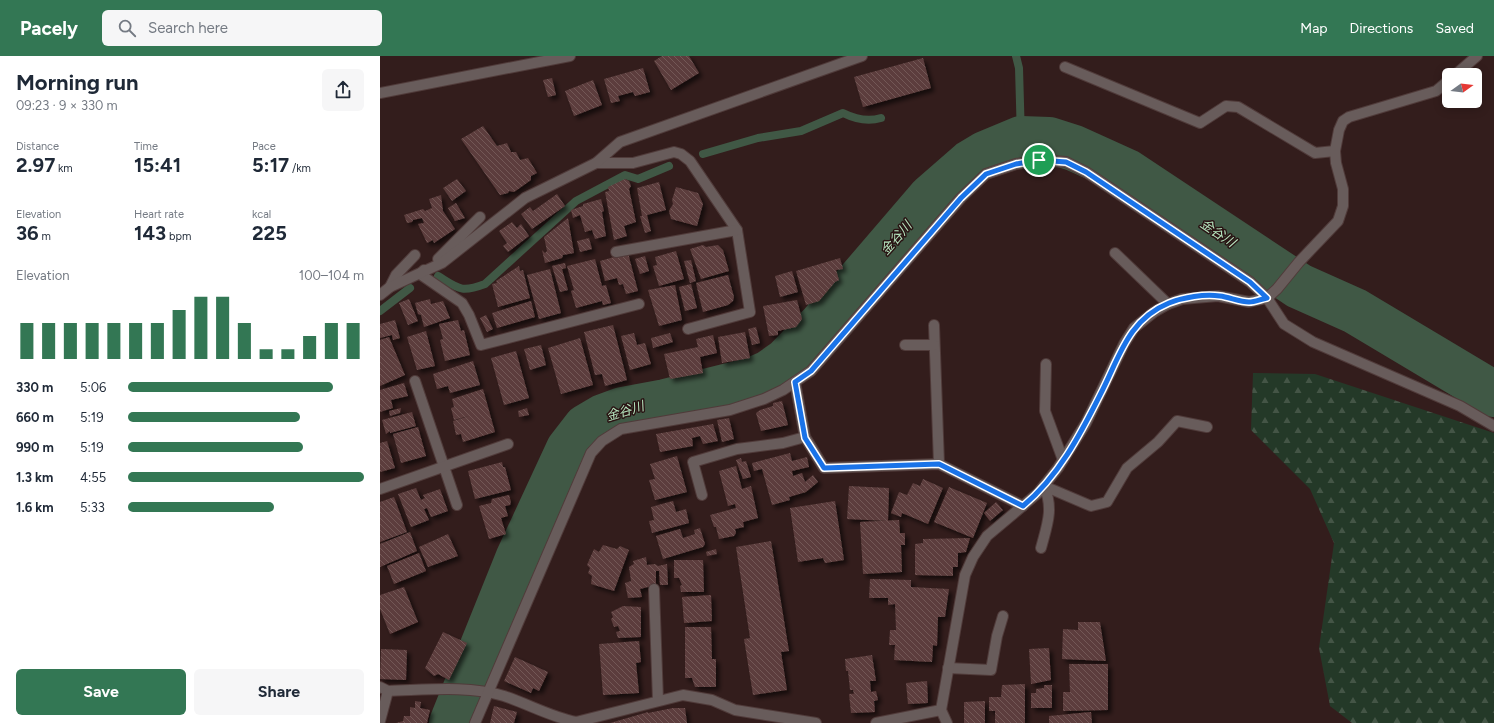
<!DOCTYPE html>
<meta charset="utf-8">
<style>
:root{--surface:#fff;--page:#f6f6f7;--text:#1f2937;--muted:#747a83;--accent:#337754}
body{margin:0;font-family:Figtree,"Noto Sans JP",sans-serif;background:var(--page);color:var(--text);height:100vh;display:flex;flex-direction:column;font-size:15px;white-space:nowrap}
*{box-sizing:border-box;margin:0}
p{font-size:13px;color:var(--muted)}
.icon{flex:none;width:22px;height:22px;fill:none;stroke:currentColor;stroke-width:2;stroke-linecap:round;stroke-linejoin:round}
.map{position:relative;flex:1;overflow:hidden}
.side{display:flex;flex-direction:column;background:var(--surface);width:380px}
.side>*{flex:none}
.needle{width:26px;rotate:75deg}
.tools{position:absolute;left:1062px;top:12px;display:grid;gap:8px}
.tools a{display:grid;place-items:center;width:40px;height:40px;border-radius:6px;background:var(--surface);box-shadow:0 2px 10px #0003;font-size:20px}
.pin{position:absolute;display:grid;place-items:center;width:34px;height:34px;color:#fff;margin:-17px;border:2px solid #fff;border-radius:50%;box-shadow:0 1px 4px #0007}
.round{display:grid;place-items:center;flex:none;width:42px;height:42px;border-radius:6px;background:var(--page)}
.summary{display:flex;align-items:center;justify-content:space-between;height:68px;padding:0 16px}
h1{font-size:22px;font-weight:700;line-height:30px}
.stats{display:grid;grid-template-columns:repeat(3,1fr);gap:6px;height:68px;padding:4px 16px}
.stats div{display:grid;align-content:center}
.stats b{font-size:20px;font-weight:700}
.stats small{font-size:11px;font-weight:400}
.stats p{font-size:11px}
.chart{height:112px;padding:8px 16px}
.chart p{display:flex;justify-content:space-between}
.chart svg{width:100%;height:72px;margin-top:4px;stroke:var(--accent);stroke-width:6}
.action{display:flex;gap:8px;margin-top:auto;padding:8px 16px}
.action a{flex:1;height:46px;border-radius:6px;background:var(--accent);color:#fff;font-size:16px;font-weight:700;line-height:46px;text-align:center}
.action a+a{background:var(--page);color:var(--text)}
ul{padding:0 16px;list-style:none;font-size:13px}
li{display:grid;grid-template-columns:64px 48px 1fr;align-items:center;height:30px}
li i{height:10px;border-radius:5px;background:var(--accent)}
header{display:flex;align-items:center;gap:24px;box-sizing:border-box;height:56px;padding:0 20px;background:var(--accent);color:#fff}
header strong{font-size:19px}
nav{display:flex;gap:22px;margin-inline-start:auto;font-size:14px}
.search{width:280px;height:36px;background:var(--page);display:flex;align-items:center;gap:10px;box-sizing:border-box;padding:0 14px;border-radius:6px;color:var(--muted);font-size:15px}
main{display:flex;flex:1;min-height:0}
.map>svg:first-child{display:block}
.forest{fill:url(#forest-firs)}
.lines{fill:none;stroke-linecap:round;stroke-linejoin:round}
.stream{stroke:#405845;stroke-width:8}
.river{stroke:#405845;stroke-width:46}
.building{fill:url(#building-back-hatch);filter:url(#shadow)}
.minor-casing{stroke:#503b3a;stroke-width:12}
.minor{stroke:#685c5b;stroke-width:10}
.route-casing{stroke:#fff;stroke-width:8}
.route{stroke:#1a73e8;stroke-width:5}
.labels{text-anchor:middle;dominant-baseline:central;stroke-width:3;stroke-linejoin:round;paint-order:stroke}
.water-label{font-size:13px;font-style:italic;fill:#b6e6bf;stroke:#291313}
</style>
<header>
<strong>Pacely</strong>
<div class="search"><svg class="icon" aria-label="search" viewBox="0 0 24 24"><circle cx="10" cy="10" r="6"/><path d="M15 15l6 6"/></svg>Search here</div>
<nav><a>Map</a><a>Directions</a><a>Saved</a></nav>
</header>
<main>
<section class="side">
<div class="summary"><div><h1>Morning run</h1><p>09:23 · 9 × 330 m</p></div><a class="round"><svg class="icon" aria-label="share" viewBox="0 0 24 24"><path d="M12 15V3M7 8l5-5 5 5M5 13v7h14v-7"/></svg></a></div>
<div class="stats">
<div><p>Distance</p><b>2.97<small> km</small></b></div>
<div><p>Time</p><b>15:41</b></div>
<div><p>Pace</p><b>5:17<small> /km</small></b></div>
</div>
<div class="stats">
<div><p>Elevation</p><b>36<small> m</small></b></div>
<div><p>Heart rate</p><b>143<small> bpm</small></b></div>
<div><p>kcal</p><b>225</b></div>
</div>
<div class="chart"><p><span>Elevation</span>100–104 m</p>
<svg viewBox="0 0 160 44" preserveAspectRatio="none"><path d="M5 44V22M15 44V22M25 44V22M35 44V22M45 44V22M55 44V22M65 44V22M75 44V14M85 44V6M95 44V6M105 44V22M115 44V38M125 44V38M135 44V30M145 44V22M155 44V22"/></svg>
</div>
<ul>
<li><b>330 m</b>5:06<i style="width:87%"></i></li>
<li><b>660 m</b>5:19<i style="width:73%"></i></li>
<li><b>990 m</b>5:19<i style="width:74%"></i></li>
<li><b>1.3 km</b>4:55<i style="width:100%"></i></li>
<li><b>1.6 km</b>5:33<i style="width:62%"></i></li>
</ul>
<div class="action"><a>Save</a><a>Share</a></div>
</section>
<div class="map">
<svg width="1114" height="667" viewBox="0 0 1114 667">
<defs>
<pattern id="forest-firs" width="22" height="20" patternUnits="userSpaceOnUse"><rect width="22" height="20" fill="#243928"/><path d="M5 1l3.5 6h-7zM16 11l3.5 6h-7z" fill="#445546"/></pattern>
<pattern id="building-back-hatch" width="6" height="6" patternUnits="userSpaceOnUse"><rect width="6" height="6" fill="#5b3d3c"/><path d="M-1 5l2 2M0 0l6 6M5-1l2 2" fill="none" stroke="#735857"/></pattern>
<filter id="shadow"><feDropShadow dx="3.5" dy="3.5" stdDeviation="2" flood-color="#0009"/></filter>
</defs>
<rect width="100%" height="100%" fill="#331d1c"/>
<path class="forest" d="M 873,317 L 935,318 L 1114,377 L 1114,667 L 972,667 L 950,650 L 939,592 L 954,487 L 930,433 L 871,374 Z"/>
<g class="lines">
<g class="stream">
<path d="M 636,0 L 639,12 L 641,83"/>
<path d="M 323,98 L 378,82 L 421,75 L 463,57 C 475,63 488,66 501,62"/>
<path d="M 58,220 C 79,233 81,237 105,228 L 196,145 L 245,119 L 258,123 L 289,110"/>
<path d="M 0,255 L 30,232"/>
</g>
<path class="river" d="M 72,667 L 138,503 L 189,393 L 206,371 L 223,361 L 242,354 L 285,346 L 373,324 L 389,317 L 406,305 L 442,268 L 551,141 L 590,107 L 605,98 L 641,83 L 669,84 L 694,92 L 747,116 L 919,230 L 975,255 L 1114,338"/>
</g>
<g class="building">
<path d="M 282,0 L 309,0 L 319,17 L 291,34 L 274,5 Z"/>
<path d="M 543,2 L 551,32 L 483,51 L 474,21 Z"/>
<path d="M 263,12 L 270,36 L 255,40 L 253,36 L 238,40 L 240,45 L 231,47 L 224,23 Z"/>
<path d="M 172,22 L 176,39 L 168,41 L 163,24 Z"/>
<path d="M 213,24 L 222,49 L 194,60 L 185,35 Z"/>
<path d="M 103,70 L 117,90 L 127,87 L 131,96 L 136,96 L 140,104 L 148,102 L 157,117 L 151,120 L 151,124 L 134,136 L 129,135 L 128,137 L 120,139 L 81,83 Z"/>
<path d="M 77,123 L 86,135 L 72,145 L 63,132 Z"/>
<path d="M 245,123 L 249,125 L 251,130 L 249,133 L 256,166 L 244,170 L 247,180 L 234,184 L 225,136 L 229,135 L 228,131 Z"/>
<path d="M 279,126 L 286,154 L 267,159 L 271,175 L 265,177 L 260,160 L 262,160 L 257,132 Z"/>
<path d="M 296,131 L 318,137 L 323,148 L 317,170 L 291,163 L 289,155 L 293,148 L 292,144 Z"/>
<path d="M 177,138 L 185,150 L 152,173 L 141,158 L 150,151 L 153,155 Z"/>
<path d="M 61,139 L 63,155 L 75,173 L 54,187 L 53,184 L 47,187 L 38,168 L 44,167 L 42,162 L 33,164 L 32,166 L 27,167 L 24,159 L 43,153 L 45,155 L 52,152 L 49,143 Z"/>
<path d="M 221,143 L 224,155 L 222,156 L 226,180 L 215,183 L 212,174 L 205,176 L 200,159 L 193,162 L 191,154 L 203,150 L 203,148 Z"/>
<path d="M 76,147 L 85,162 L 75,165 L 68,152 Z"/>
<path d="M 188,162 L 194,197 L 183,199 L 182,202 L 165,207 L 162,194 L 165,197 L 167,195 L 164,181 Z"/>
<path d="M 132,166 L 137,172 L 141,168 L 149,180 L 128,196 L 123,190 L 127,187 L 119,175 Z"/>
<path d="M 209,182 L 212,193 L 200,196 L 197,185 Z"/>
<path d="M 323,189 L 326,191 L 338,189 L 343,194 L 349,215 L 321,223 L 310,193 Z"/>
<path d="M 296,195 L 304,223 L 279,230 L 273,210 L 277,209 L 275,201 Z"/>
<path d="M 248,197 L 258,235 L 246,238 L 243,228 L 239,229 L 237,222 L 225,225 L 220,205 Z"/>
<path d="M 265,200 L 269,215 L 260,218 L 255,203 Z"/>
<path d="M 460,202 L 463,213 L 456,214 L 459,224 L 455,226 L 439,245 L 426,249 L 416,215 Z"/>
<path d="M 215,203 L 222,230 L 226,229 L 231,247 L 223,249 L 222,245 L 196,252 L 191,235 L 194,234 L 187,210 Z"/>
<path d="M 311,204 L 316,225 L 310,227 L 304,205 Z"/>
<path d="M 185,207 L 186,212 L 182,213 L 188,234 L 180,236 L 172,210 Z"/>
<path d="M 139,210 L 140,215 L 143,214 L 150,242 L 118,251 L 112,228 L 117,227 L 116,225 Z"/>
<path d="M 170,213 L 181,257 L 159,263 L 147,219 Z"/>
<path d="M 412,215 L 418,236 L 400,241 L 395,220 Z"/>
<path d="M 348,219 L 354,241 L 353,245 L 348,249 L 323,256 L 316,227 Z"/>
<path d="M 311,228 L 317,252 L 305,255 L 299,231 Z"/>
<path d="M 295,229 L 302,264 L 279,270 L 268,234 Z"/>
<path d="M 29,243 L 38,265 L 28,269 L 19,247 Z"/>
<path d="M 50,243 L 51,248 L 63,245 L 70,262 L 44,271 L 41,259 L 38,258 L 35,247 Z"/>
<path d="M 417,244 L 422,263 L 416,271 L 398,275 L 398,279 L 389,280 L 383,250 Z"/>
<path d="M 151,245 L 155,261 L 117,272 L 112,257 Z"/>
<path d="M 106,259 L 113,273 L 107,276 L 100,262 Z"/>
<path d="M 15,264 L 20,282 L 13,284 L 12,279 L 0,282 L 0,268 Z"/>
<path d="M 78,264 L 81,275 L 84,274 L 90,299 L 65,305 L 60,284 L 63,283 L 59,268 Z"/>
<path d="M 233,269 L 247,324 L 225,330 L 222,318 L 215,319 L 204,276 Z"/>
<path d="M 376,271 L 380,287 L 372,289 L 368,273 Z"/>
<path d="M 46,275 L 55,310 L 37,314 L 27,281 Z"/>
<path d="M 365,276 L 370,302 L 342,307 L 338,281 Z"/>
<path d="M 254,277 L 257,289 L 265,287 L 271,308 L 250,314 L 241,280 Z"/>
<path d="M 290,277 L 293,286 L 273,292 L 271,282 Z"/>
<path d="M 333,279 L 337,297 L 320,301 L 323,317 L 290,323 L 284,298 L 318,291 L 316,283 Z"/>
<path d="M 9,281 L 25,319 L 0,330 L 0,284 Z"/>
<path d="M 200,282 L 213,329 L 181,338 L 168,292 Z"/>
<path d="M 161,289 L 166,309 L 150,314 L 144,293 Z"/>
<path d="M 136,295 L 149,342 L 124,349 L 111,302 Z"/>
<path d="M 93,305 L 100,329 L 70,337 L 68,330 L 57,333 L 53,318 Z"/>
<path d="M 24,327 L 28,340 L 11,344 L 13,352 L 0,356 L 0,334 Z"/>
<path d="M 103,333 L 115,376 L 83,386 L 81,378 L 76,379 L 73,365 L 89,360 L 74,364 L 71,352 L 74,351 L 72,343 Z"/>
<path d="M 402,345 L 408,369 L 381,375 L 376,357 L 380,354 L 393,350 L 393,347 Z"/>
<path d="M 21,352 L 20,357 L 10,360 L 9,355 Z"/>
<path d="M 147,352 L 149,359 L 139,361 L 138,355 Z"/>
<path d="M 32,356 L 36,370 L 10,377 L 10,375 L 6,378 L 2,364 Z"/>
<path d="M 349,362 L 354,383 L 342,386 L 337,364 Z"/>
<path d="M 333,368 L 338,385 L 323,388 L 320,380 L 312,382 L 313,390 L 280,396 L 276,378 Z"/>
<path d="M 38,371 L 46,400 L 21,407 L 13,378 Z"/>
<path d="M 7,385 L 15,412 L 0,416 L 0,387 Z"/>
<path d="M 410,397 L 412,405 L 427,401 L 429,411 L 412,415 L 413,420 L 422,417 L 425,426 L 433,419 L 438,426 L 426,436 L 409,441 L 410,444 L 392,449 L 382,413 L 374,415 L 372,407 Z"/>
<path d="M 297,400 L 307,436 L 275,444 L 269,424 L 275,423 L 270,408 Z"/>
<path d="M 361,402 L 362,406 L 366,405 L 371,421 L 363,423 L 356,404 Z"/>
<path d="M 122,406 L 123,411 L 125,411 L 131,434 L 95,443 L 88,415 Z"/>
<path d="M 356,410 L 362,433 L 371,430 L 378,462 L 363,466 L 364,471 L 355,473 L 356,477 L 354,480 L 339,483 L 336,471 L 334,471 L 330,459 L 356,452 L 355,448 L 348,450 L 339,415 Z"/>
<path d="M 543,423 L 563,432 L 548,468 L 522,457 L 521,461 L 511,457 L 519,436 L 527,439 L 533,427 L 540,430 Z"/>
<path d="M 469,430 L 509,432 L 508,465 L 467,463 Z"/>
<path d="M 569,431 L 607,447 L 593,482 L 554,466 Z"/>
<path d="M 36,432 L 41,444 L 45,442 L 43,439 L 60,433 L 68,455 L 51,461 L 47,452 L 44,453 L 49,464 L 31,471 L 18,438 Z"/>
<path d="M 129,439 L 131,446 L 130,449 L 125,450 L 128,460 L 121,462 L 126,478 L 109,483 L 99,450 L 111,447 L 112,443 Z"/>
<path d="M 14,441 L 27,476 L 0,486 L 0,446 Z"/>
<path d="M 293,445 L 296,456 L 306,453 L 309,467 L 272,477 L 269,465 L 274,464 L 271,451 Z"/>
<path d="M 455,445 L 464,504 L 445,507 L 443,502 L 418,506 L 410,452 Z"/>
<path d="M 616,446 L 623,454 L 610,465 L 604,457 Z"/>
<path d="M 519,464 L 520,477 L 525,477 L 525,489 L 521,489 L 522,516 L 483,518 L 480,466 Z"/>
<path d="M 320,472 L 325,488 L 323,491 L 283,503 L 276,480 L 300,473 L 303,482 L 315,478 L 314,474 Z"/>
<path d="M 30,476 L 37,495 L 0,511 L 0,488 Z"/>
<path d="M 68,478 L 78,500 L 48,511 L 39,491 Z"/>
<path d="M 590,482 L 586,496 L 578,497 L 578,511 L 573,511 L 573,520 L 535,519 L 535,488 L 543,487 L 543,483 Z"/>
<path d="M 391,485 L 409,595 L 401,596 L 407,634 L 373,639 L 364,583 L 370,582 L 356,491 Z"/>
<path d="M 223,489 L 237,493 L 240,490 L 249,494 L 234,535 L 211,528 L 212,520 L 208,517 L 210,512 L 207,509 L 214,493 L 219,496 Z"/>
<path d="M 336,493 L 337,498 L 327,500 L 326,496 Z"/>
<path d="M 39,497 L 46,515 L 14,528 L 7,510 Z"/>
<path d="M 266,501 L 267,509 L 275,508 L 278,510 L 287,508 L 288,529 L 280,529 L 279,515 L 276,515 L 276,529 L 260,533 L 262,541 L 248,542 L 245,527 L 251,525 L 249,511 L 254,508 L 253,505 Z"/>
<path d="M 294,504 L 323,504 L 324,536 L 301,536 L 300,530 L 302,529 L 299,522 L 294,522 Z"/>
<path d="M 490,523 L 531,524 L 531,531 L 569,533 L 565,561 L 558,561 L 557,590 L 553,589 L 552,606 L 514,604 L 515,589 L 509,589 L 510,574 L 516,574 L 515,548 L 508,549 L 508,542 L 489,542 Z"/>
<path d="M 24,531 L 38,566 L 10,578 L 0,553 L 0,539 Z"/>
<path d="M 331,539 L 332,565 L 304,567 L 302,541 Z"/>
<path d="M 243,550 L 261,551 L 261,581 L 238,582 L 236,576 L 240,575 L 238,570 L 234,571 L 231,563 L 233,561 L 231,556 Z"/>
<path d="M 698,566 L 720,566 L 726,605 L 682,603 L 683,573 L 698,574 Z"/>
<path d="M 305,571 L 331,571 L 332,603 L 336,603 L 336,631 L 315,631 L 312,622 L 305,622 Z"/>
<path d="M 63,576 L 87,587 L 69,624 L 58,618 L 54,620 L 45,612 Z"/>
<path d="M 259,585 L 261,606 L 256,607 L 259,637 L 223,639 L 219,588 Z"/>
<path d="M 669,592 L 671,624 L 651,628 L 649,593 Z"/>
<path d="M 1,593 L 27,594 L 26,624 L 0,623 Z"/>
<path d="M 492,599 L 496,625 L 490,625 L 491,636 L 496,635 L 498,644 L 494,645 L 495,656 L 471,657 L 469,638 L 485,637 L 474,638 L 473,634 L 470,634 L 468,615 L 466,615 L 465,603 Z"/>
<path d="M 135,601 L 168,616 L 159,635 L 153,632 L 151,637 L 124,625 Z"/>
<path d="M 689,608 L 728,608 L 728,654 L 683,655 L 683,636 L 690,636 Z"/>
<path d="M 547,625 L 548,647 L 528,648 L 526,627 Z"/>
<path d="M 645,628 L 645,667 L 615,667 L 615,655 L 609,655 L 609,641 L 621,641 L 622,629 Z"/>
<path d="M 664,629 L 672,629 L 672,652 L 651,652 L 651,637 L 656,637 L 656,633 L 664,632 Z"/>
<path d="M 35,645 L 41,646 L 40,652 L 50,654 L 47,667 L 16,667 L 23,665 L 24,660 L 30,660 L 30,651 L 35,652 Z"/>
<path d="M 605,645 L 605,667 L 584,667 L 584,646 Z"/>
<path d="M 114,650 L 137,656 L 134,667 L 110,667 Z"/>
<path d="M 293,652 L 305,652 L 307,667 L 230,667 L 268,656 L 268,657 Z"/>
<path d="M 711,656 L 712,667 L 669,667 L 669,660 Z"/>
</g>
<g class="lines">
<g class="minor-casing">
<g id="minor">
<path d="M 685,11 L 820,67 L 846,50 L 858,51 L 935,97 L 955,95"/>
<path d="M 1075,19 L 1097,0"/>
<path d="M 0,37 L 190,0"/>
<path d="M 216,107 L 253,107 L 294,96 L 301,98 L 310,105 L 357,174 L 370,256 L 308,273"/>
<path d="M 236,196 L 357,174"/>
<path d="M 735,197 L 788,248"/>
<path d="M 58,203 L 100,161"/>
<path d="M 44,214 L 40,218 L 82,247 L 89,259 L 101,289 L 259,248"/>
<path d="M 10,231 L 16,219 L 35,199"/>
<path d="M 0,239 L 10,231 L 62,207 L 145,142 L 216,107 L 240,86 L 482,0"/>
<path d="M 554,269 L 559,408"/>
<path d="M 525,289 L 554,289"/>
<path d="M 666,308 L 665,355 L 683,404"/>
<path d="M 35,325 L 77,449"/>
<path d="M 415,326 L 425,381 L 444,412 L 559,408 L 643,450"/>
<path d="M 664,430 L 711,450 L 727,446 L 747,412 L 778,386 L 797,365 L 827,371"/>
<path d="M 0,433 L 128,388"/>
<path d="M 322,439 L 313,406 L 357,393 L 403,387 L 425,381"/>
<path d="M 661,492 C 667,469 674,453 664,430"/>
<path d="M 274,533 L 278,644"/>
<path d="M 568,612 L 611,614 L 617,580 L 623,560"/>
<path d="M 0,631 L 8,635 C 46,634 87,629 124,640 C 148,648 171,661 196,666 L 303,639 L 332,644 L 355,654 L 436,667"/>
<path d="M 0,665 L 8,635"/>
<path d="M 95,667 L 211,397 L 222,385 L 241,373 L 350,354 L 384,343 L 403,334 L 431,315 L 581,142 L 606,118 L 636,108 L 659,104 L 686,106 L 706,116 L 870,226 L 887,242 L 904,268 L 933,286 L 1080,350 L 1114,370"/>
<path d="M 496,667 L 561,654"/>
<path d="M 567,667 L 561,654 L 585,519 L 593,501 L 607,480 L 658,437 L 678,412 L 706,367 L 744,288 L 754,272 L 774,256 L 788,248 L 802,243 L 838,240 L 869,246 L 887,242 L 897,233 L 919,206 L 958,165 L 963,150 L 963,133 L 956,107 L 955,95 L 959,74 L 963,65 L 969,61 L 1056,35 L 1069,24"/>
</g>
</g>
<use href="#minor" class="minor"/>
</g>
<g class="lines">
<g class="route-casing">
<path id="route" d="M 659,104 L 686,106 L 706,116 L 870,226 L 887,242 C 881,243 875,246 869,246 C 860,246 849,241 840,240 C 824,238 804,241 789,247 C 747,264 739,303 720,339 C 700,379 678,421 643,450 L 559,408 L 444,412 L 425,382 L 415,326 L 431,315 L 581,142 L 606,118 L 636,108 Z"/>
</g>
<use href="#route" class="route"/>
</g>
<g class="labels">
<g class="water-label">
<text transform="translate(838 177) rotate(34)">金谷川</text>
<text transform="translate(516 182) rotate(-49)">金谷川</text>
<text transform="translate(245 355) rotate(-17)">金谷川</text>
</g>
</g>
</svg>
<div class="tools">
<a><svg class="needle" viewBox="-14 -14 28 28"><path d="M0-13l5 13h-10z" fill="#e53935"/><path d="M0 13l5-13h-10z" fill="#747a83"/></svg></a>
</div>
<div class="pin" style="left:659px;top:104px;background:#1e9e55"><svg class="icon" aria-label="arrive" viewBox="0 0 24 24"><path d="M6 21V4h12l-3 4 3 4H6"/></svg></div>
</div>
</main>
